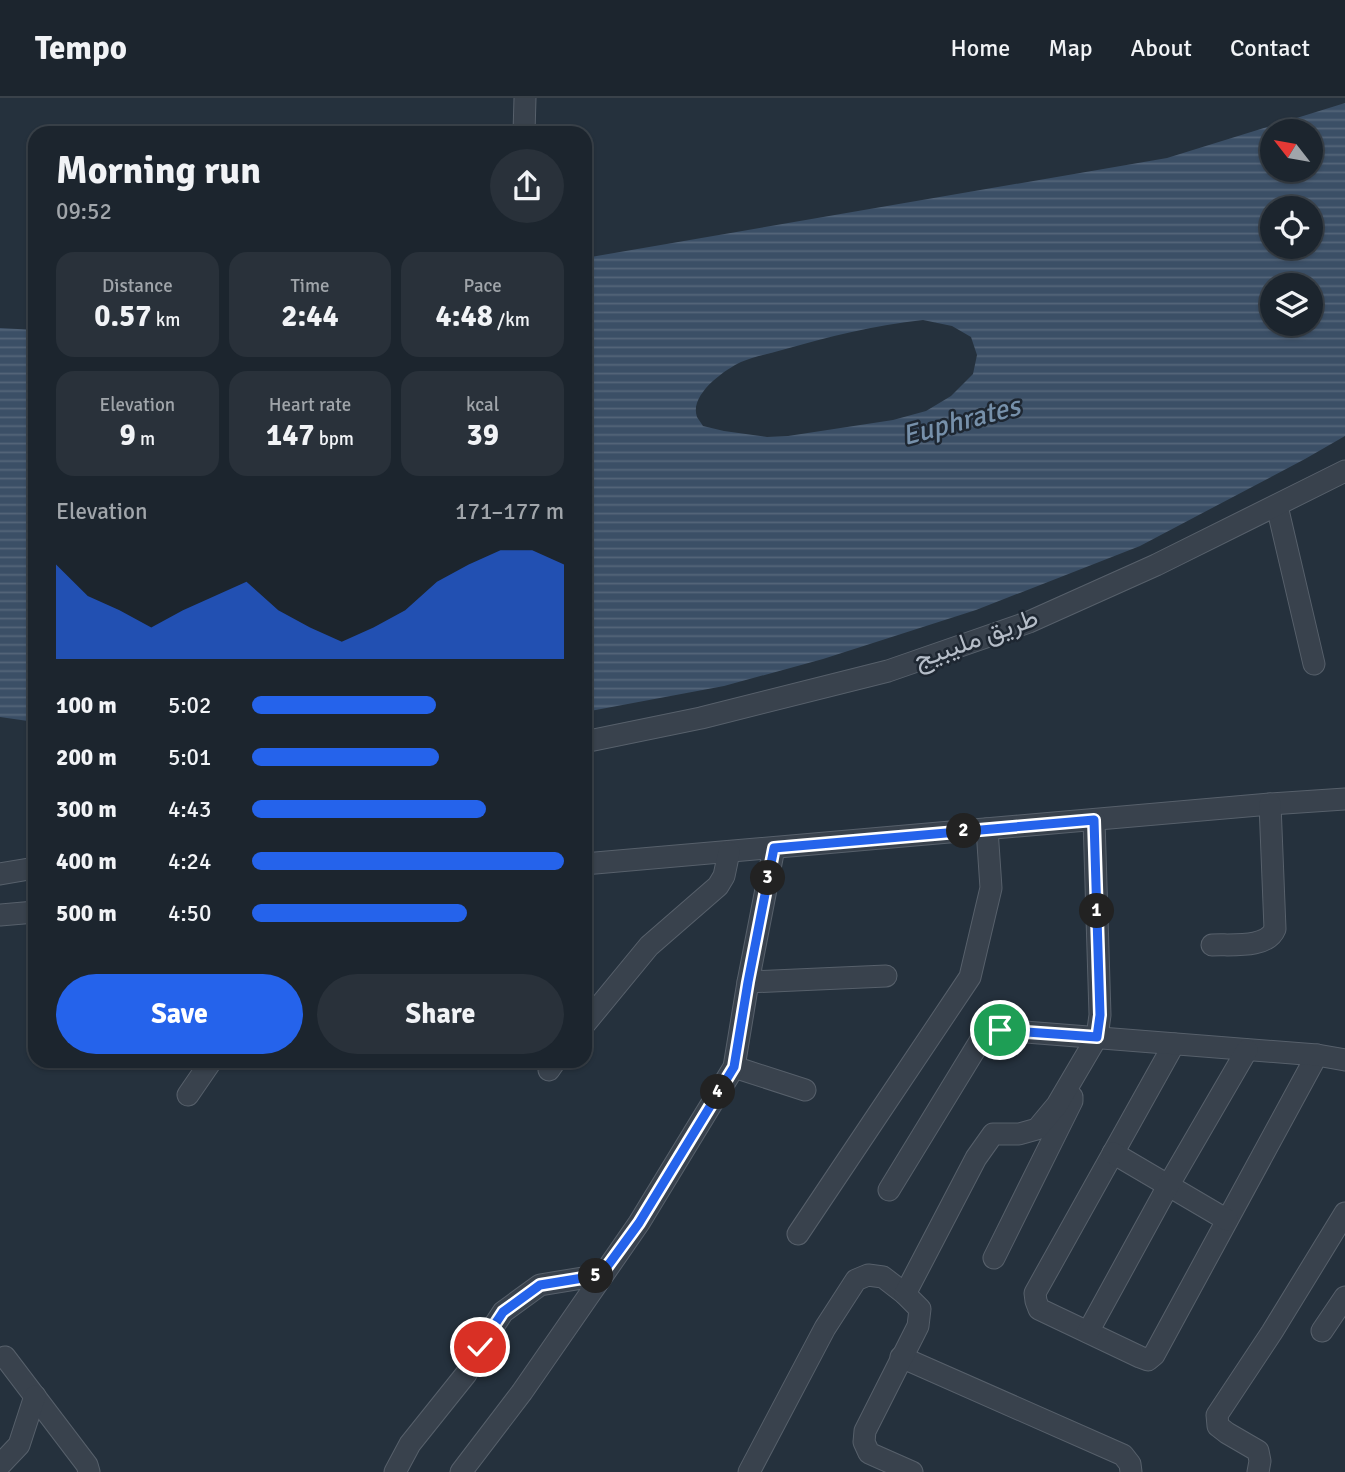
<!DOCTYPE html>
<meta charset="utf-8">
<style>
:root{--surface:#1c252e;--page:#29313a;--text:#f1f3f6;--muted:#a0a5aa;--line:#3a424a;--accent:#2563eb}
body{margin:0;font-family:Signika,Vazirmatn,sans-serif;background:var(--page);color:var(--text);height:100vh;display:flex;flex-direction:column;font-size:26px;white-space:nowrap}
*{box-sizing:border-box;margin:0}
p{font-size:23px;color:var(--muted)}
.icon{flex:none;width:38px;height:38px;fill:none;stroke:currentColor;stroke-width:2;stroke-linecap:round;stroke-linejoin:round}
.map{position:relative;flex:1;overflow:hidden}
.details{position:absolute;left:28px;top:28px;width:564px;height:942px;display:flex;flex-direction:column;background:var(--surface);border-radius:21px;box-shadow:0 2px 5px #0004,0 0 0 2px var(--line)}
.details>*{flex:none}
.needle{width:46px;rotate:301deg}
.buttons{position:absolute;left:1260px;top:21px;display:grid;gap:14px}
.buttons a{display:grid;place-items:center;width:63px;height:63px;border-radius:50%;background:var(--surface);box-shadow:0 2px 5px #0004,0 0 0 2px var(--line);font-size:35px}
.pin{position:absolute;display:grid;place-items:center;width:60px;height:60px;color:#fff;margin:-30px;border:4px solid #fff;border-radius:50%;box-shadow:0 2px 7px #0007}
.km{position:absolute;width:35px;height:35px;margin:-18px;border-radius:50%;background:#222;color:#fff;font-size:19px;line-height:35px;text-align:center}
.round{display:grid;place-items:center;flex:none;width:74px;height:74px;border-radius:37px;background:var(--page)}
.overview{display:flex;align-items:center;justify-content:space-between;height:119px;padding:0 28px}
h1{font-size:38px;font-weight:700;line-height:52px}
.stats{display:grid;grid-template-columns:repeat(3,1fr);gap:10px;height:119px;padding:7px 28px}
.stats div{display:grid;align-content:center;border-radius:18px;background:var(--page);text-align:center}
.stats b{font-size:30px;font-weight:700}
.stats small{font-size:19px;font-weight:400}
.stats p{font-size:19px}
.chart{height:196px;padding:14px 28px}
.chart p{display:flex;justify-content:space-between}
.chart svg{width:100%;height:126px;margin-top:7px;fill:var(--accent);opacity:.7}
.action{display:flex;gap:14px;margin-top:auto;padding:14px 28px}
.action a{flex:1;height:80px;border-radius:42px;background:var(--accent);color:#fff;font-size:28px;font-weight:700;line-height:80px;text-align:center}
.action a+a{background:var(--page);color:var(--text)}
ul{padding:0 28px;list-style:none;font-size:23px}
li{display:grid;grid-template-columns:112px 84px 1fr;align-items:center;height:52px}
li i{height:18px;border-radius:9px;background:var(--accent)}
header{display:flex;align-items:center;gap:42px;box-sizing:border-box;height:98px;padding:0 35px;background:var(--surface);border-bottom:2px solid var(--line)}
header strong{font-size:33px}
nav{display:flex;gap:38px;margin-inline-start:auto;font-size:24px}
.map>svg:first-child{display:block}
.water{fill:url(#water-rules);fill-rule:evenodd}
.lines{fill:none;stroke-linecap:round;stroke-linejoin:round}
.minor-casing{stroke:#57606b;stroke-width:23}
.minor{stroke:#39424d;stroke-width:21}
.route-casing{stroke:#fff;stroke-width:14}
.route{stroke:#2563eb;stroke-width:9}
.labels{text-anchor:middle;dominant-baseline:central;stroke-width:5;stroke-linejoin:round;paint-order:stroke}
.street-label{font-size:26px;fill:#b5bdc8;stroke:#1e2732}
.water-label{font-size:28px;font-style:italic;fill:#7690aa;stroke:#1e2732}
</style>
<header>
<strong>Tempo</strong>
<nav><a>Home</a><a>Map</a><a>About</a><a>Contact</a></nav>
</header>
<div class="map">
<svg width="1345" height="1374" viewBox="0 0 1345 1374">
<defs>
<pattern id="water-rules" width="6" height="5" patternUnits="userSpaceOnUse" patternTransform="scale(1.75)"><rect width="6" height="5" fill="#3b4f66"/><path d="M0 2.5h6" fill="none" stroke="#55667a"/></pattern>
</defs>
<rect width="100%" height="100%" fill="#25313d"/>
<g class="water">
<path d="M 1345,5 L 1345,338 L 1305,361 L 1140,448 L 976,512 L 823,561 L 724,588 L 585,614 L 585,160 L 1167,60 ZM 1272,33 L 1311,33 L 1311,72 L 1272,72 ZM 1272,110 L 1311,110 L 1311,149 L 1272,149 ZM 1272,187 L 1311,187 L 1311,226 L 1272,226 ZM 923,222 L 952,228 L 971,239 L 977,257 L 973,276 L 951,298 L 926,313 L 893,322 L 788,338 L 767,339 L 724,333 L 703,328 C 701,325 699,322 697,319 C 689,297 724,272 741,264 C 753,259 768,256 782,252 C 828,239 875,227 923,222 Z"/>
<path d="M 0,230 L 35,232 L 35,624 L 0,619 Z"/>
</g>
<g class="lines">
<g class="minor-casing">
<g id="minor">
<path d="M 524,35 L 525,0"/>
<path d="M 1277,408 L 1314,566"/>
<path d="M 584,644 L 701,620 L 888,573 L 1029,524 L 1156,467 L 1345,373"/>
<path d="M 584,766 L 1270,706 L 1345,701"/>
<path d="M 0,776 L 35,770"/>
<path d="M 0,817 L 35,814"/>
<path d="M 1212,847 C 1231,846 1267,851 1275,831 L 1270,706"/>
<path d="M 748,884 L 886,878"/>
<path d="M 584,927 L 649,848 L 718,788 L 724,778 L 729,754"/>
<path d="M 1174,946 L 1035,1195 L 1036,1203 L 1039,1211 L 1140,1259 L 1148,1262 L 1154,1257 L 1317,957"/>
<path d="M 734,969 L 805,992"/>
<path d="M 549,972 L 556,962"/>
<path d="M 188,997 L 212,962"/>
<path d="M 1113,1055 L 1227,1122"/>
<path d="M 889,1092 L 985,935 L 1001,932 L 1317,957 L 1345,962"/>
<path d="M 798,1136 L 970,879 L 991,790 L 987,731"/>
<path d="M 994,1160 L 1072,1003 L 1072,999"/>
<path d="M 1322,1233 L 1345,1199"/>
<path d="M 1088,1234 L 1168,1088 L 1247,952"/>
<path d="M 5,1259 L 87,1367 L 89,1374"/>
<path d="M 901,1259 L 1123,1357 L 1130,1366 L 1131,1374"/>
<path d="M 0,1367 L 19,1347 L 35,1298"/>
<path d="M 395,1374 L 410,1346 L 466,1276 L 480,1249 L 503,1214 L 540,1187 L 601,1177"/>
<path d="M 461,1374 L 522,1294 L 639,1125 L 734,969 L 748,884 L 774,750"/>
<path d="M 749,1374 L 825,1230 L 856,1182 L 868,1177 L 883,1179 L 905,1196"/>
<path d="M 912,1374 L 869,1355 L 864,1344 L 865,1333 L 918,1228 L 920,1211 L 905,1196 L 976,1060 L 993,1036 L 1019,1036 L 1037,1031 L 1057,1007 L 1097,939 L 1100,917 L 1094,722"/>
<path d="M 1258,1374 L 1260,1363 L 1258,1353 L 1227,1335 L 1218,1328 L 1217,1317 L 1272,1234 L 1345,1115"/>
</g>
</g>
<use href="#minor" class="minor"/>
</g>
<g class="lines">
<g class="route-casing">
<path id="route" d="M 480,1249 L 503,1214 L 540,1187 L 601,1177 L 639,1125 L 734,969 L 748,884 L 774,750 L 1094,722 L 1100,917 L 1097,939 L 1000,932"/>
</g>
<use href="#route" class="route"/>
</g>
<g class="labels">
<g class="street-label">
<text transform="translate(976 541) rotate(-20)">طريق مليبيج</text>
</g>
<g class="water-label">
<text transform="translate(961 323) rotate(-15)">Euphrates</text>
</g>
</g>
</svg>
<div class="buttons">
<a><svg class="needle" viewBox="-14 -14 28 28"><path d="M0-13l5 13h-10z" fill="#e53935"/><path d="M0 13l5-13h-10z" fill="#a0a5aa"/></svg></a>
<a><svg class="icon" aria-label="locate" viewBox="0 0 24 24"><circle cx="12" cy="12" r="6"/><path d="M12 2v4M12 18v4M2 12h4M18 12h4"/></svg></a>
<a><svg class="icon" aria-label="layers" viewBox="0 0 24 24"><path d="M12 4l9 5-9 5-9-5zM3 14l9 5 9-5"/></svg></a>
</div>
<div class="pin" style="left:1000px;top:932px;background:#1e9e55"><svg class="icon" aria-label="arrive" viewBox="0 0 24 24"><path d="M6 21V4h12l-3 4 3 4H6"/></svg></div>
<div class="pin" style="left:480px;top:1249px;background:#d93025"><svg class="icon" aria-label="check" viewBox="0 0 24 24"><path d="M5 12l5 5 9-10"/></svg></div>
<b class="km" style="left:1097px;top:813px">1</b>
<b class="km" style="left:964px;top:733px">2</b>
<b class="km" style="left:768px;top:780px">3</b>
<b class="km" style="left:718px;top:994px">4</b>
<b class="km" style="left:596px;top:1178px">5</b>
<section class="details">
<div class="overview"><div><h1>Morning run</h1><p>09:52</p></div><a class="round"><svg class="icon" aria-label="share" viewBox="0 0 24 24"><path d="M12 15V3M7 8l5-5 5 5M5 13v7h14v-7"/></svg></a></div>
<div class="stats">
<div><p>Distance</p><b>0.57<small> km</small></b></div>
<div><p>Time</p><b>2:44</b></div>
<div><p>Pace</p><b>4:48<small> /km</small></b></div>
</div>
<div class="stats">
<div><p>Elevation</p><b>9<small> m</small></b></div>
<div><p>Heart rate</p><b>147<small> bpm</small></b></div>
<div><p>kcal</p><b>39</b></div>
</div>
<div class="chart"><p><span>Elevation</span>171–177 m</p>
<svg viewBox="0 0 160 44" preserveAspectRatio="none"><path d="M0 44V11L10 22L20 27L30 33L40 27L50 22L60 17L70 27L80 33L90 38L100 33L110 27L120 17L130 11L140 6L150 6L160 11V44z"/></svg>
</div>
<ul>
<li><b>100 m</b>5:02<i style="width:59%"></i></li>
<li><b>200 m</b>5:01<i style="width:60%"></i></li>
<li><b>300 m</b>4:43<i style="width:75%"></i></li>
<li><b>400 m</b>4:24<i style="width:100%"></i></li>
<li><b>500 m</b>4:50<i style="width:69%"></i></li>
</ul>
<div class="action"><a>Save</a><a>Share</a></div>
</section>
</div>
